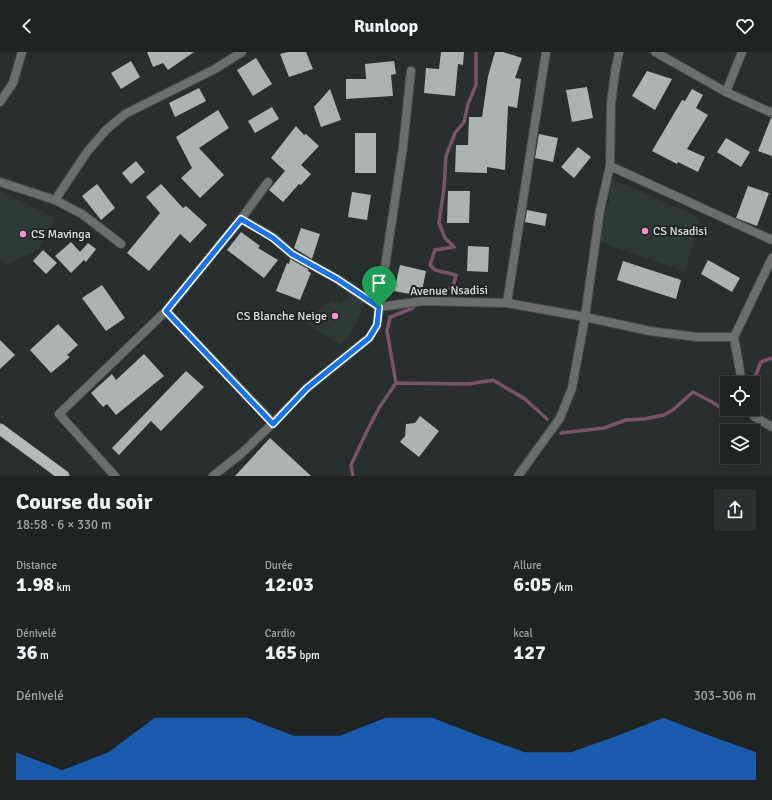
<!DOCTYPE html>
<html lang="fr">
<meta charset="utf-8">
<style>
:root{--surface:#1f2322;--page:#2c2f2f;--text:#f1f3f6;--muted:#a1a4a5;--line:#3c4040;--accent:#1a73e8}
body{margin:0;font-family:Signika,sans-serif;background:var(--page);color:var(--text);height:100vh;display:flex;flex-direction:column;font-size:15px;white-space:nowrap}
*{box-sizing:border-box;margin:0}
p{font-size:13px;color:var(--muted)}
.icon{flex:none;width:22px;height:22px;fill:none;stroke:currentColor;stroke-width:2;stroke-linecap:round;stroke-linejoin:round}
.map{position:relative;height:424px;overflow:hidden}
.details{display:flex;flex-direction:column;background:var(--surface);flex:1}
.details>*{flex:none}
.fabs{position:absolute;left:720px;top:324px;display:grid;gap:8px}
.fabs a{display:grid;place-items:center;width:40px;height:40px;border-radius:0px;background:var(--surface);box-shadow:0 4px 16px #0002,0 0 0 1px var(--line);font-size:20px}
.pin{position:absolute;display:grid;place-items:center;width:34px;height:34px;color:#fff;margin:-41px -17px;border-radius:50% 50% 50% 0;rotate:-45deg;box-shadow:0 0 4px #0007}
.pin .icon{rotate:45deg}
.round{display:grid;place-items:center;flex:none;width:42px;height:42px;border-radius:0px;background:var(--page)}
.head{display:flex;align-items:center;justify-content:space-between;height:68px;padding:0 16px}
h1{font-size:22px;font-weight:700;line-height:30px}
.stats{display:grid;grid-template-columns:repeat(3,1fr);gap:6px;height:68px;padding:4px 16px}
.stats div{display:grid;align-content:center}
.stats b{font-size:20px;font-weight:700}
.stats small{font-size:11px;font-weight:400}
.stats p{font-size:11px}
.chart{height:112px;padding:8px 16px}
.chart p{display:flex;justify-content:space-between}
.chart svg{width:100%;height:72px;margin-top:4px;fill:var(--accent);opacity:.7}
header{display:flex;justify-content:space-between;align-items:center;height:52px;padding:0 16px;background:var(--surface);font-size:18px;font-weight:700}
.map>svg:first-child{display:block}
.built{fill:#2d3a37}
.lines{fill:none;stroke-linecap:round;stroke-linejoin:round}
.stream{stroke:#7a5369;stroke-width:3.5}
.building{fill:#acb3b2}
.minor-casing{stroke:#464b4a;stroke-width:10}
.trunk-casing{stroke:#464b4a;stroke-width:12}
.minor{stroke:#6b6e6d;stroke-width:8}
.trunk{stroke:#b4bcba;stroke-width:11}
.route-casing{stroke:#fff;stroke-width:8}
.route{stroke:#1a73e8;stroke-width:5}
.poi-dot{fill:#f890cc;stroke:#1f2524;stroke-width:1.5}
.labels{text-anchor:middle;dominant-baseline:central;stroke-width:4;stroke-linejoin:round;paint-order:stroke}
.poi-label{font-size:12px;fill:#dde1e0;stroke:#1f2524;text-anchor:start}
.street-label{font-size:12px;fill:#dde1e0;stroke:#1f2524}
</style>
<header><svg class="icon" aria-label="back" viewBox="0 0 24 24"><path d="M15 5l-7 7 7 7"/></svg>Runloop<svg class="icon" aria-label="heart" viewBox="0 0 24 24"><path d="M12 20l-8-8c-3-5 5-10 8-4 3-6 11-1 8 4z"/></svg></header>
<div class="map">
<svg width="772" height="424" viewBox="0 0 772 424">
<rect width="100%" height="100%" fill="#292f2e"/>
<g class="built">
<path d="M 612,127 L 694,163 L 699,171 L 685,220 L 592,187 L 597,163 L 604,164 L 610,147 L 608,146 Z"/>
<path d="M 0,138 L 55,166 L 37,198 L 7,213 L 0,207 Z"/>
<path d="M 351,242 L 363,248 L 362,258 L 351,282 L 341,293 L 304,270 L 332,248 L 341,252 Z"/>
</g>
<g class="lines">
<g class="stream">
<path d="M 444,244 L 454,231 L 456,223 L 435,218 L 430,213 L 435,198 L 454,195 L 445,186 L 439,171 L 444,136 L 446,104 L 455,81 L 464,70 L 468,52 L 476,33 L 476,0"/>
<path d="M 396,331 L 387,279 L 390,265 L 413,256"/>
<path d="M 755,346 L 759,342 L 755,325 L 761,310 L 772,306"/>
<path d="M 561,381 L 604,376 L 626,368 L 644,367 L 664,363 L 674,357 L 693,340 L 712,350 L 724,358"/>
<path d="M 353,424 L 351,413 L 367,379 L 379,356 L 396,331 L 469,332 L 493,328 L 525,347 L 547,367"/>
</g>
</g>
<g class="building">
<path d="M 147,0 L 194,0 L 168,18 L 163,11 L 153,15 Z"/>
<path d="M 288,0 L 306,0 L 313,17 L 289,25 L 280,2 Z"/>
<path d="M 441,0 L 464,0 L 463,13 L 458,12 L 455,44 L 424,41 L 426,16 L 439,17 Z"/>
<path d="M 495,0 L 503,0 L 522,6 L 515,26 L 521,27 L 517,56 L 508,54 L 505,118 L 487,115 L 487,121 L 455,120 L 456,93 L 468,93 L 469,65 L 482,65 L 488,24 Z"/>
<path d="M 256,6 L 272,32 L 253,44 L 237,18 Z"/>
<path d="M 131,9 L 140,25 L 121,37 L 111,21 Z"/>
<path d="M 394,9 L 396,22 L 391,23 L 393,44 L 346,47 L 346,27 L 366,27 L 365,12 Z"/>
<path d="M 647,19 L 672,27 L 655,58 L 632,44 Z"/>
<path d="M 587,35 L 593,66 L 572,70 L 566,38 Z"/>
<path d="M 199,36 L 206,49 L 175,65 L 169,51 Z"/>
<path d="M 330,37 L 341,68 L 321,75 L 314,55 Z"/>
<path d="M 692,37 L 703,43 L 696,56 L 708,63 L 687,97 L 705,105 L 698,120 L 678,110 L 677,112 L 652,99 L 682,48 L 685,49 Z"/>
<path d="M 272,55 L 279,67 L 255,81 L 248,69 Z"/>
<path d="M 218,58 L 229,76 L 199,96 L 224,123 L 200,146 L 181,126 L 192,116 L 176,85 Z"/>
<path d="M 771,66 L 772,66 L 772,104 L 758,99 Z"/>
<path d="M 296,74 L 304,83 L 306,82 L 319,94 L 301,113 L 311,122 L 301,133 L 299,132 L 283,150 L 269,138 L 285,119 L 271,106 Z"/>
<rect x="355" y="81" width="21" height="40"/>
<path d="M 539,82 L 558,86 L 553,110 L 535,106 Z"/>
<path d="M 726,86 L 750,100 L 741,115 L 717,100 Z"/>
<path d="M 578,95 L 591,105 L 574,126 L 561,115 Z"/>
<path d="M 136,109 L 145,120 L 131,132 L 122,121 Z"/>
<path d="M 97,132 L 115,156 L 101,168 L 82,144 Z"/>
<path d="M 161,132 L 183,156 L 186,154 L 207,173 L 190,191 L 180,182 L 149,219 L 127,201 L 160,161 L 146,145 Z"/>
<path d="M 748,134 L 769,141 L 757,174 L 736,166 Z"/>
<path d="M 448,139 L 470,139 L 469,171 L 447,171 Z"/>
<path d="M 352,140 L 371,143 L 367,168 L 348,165 Z"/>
<path d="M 527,158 L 547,162 L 545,174 L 525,170 Z"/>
<path d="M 301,176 L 320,182 L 312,207 L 294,196 Z"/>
<path d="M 241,180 L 260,194 L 258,196 L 278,208 L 264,226 L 227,198 Z"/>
<path d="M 71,190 L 80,200 L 88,191 L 96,197 L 86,210 L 84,208 L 71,221 L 55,204 Z"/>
<path d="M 468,194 L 489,195 L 488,220 L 467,219 Z"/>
<path d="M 43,198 L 57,211 L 46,222 L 33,209 Z"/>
<path d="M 290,207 L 308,217 L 308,219 L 311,221 L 300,248 L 276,239 L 287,211 L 289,212 Z"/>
<path d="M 708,208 L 740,226 L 732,240 L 701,222 Z"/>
<path d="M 623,209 L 681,228 L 676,247 L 617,228 Z"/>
<path d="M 400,213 L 426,219 L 421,244 L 394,239 Z"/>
<path d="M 102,233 L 125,266 L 106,279 L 82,246 Z"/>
<path d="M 58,272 L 78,293 L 67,303 L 70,305 L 51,321 L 30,298 Z"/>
<path d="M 0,288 L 15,303 L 0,317 Z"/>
<path d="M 144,302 L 164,324 L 116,363 L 107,352 L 103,355 L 91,341 L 112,322 L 116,328 Z"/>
<path d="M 186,319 L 204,335 L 161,379 L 151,369 L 119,403 L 112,396 Z"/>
<path d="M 420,364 L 439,379 L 419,405 L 400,390 L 405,384 L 406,372 L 415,371 Z"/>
<path d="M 270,386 L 311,424 L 235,424 Z"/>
</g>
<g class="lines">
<g class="minor-casing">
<g id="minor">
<path d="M 655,0 L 726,40 L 772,61"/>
<path d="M 726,40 L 742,0"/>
<path d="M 0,50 L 13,31 L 22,0"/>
<path d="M 610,114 L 772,188"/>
<path d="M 0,130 L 55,148 L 82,162 L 121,192"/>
<path d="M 55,148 L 87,100 L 106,78 L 125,62 L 215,17 L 242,0"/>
<path d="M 241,167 L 273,185 L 292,202 L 337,227 L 379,255 L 403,95 L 411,19"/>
<path d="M 507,251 L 546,0"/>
<path d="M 166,259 L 273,371"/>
<path d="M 734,285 L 772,206"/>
<path d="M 734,285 L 742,331"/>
<path d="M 748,357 L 755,365 L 772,375"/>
<path d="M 115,424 L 59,362 L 166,259 L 241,167 L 268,130"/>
<path d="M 213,424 L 242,401 L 273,371 L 307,336 L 369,286 L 377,273 L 379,255 L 424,249 L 507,251 L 585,265 L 650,279 L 697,285 L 734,285"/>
<path d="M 518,424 L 560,366 L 572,336 L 585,265 L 600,158 L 610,114 L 611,52 L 615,21 L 619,0"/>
</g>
</g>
<g class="trunk-casing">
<path id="trunk" d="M 0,377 L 64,424"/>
</g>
<use href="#minor" class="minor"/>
<use href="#trunk" class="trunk"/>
</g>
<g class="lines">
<g class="route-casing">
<path id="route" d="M 241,167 L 273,186 L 292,202 L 337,227 L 379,255 L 377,273 L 369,286 L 307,336 L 273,372 L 166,259 Z"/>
</g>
<use href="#route" class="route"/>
</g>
<g class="poi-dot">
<circle cx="645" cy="179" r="4"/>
<circle cx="23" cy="182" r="4"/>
<circle cx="335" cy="264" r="4"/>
</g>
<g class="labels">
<g class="poi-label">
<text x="653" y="179">CS Nsadisi</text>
<text x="31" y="182">CS Mavinga</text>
<text x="327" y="264" text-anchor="end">CS Blanche Neige</text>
</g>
<g class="street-label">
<text transform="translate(449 239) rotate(-1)">Avenue Nsadisi</text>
</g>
</g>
</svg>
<div class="fabs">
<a><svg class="icon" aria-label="locate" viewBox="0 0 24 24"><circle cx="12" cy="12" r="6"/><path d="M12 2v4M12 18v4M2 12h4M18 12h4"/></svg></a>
<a><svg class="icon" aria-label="layers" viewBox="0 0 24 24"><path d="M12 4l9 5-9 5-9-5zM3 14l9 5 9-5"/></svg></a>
</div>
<div class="pin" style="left:379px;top:255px;background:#1e9e55"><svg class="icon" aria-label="arrive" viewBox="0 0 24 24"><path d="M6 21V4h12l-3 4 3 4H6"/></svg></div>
</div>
<section class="details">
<div class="head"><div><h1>Course du soir</h1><p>18:58 · 6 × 330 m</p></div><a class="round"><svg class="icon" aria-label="share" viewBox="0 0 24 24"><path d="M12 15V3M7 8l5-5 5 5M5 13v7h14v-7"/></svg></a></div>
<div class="stats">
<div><p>Distance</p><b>1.98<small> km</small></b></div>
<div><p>Durée</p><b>12:03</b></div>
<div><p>Allure</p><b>6:05<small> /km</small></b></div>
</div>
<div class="stats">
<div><p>Dénivelé</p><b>36<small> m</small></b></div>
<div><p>Cardio</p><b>165<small> bpm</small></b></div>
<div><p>kcal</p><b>127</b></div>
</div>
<div class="chart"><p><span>Dénivelé</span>303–306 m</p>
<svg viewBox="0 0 160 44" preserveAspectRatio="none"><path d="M0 44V27L10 38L20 27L30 6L40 6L50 6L60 17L70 17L80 6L90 6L100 17L110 27L120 27L130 17L140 6L150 17L160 27V44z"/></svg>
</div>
</section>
